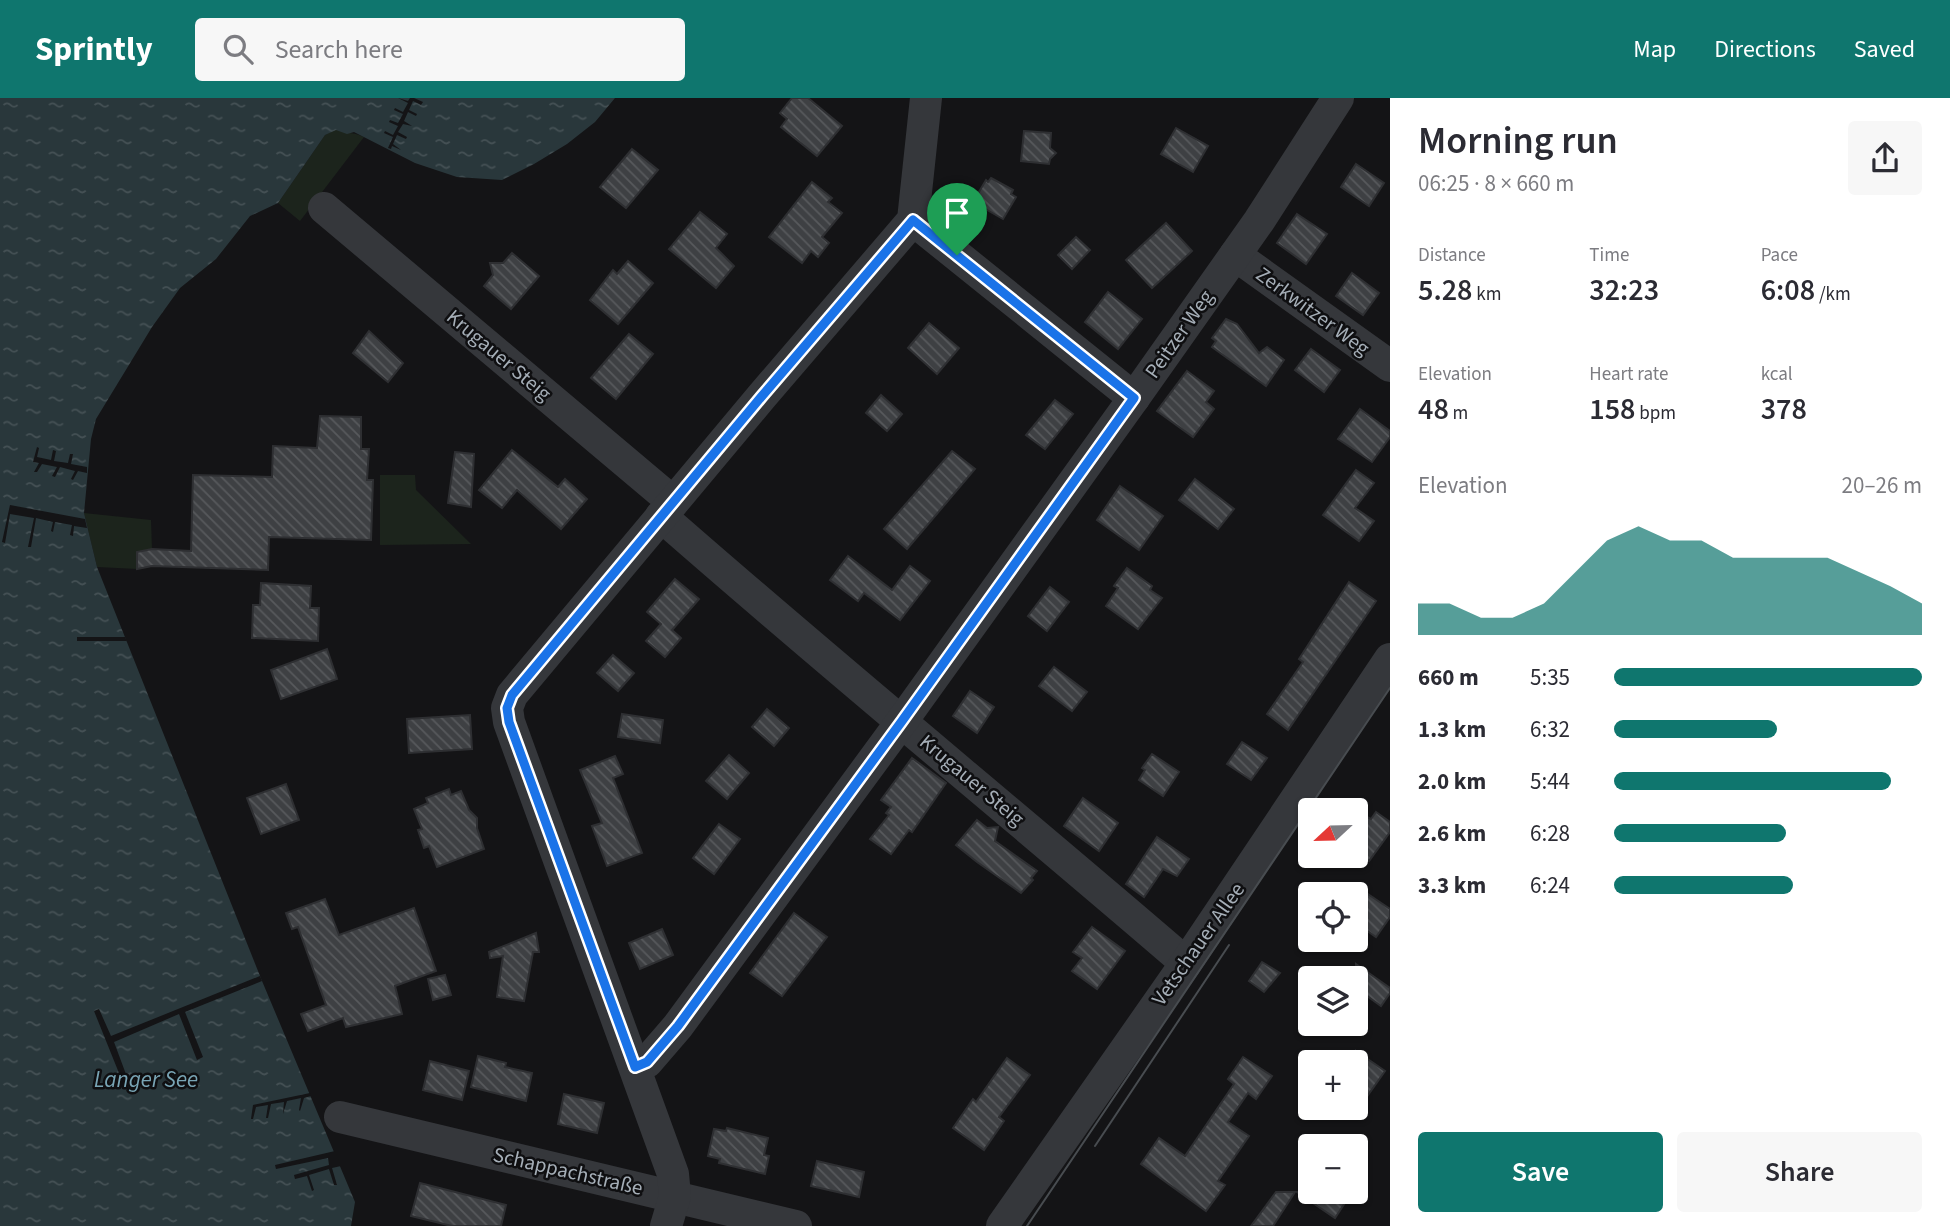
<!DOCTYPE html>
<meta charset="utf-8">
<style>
:root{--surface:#fff;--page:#f7f7f7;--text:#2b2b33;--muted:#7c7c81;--accent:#0f766e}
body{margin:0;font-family:"Source Sans 3",sans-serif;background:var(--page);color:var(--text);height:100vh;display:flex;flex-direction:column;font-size:26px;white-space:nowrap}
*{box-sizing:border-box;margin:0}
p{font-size:23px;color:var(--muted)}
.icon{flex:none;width:38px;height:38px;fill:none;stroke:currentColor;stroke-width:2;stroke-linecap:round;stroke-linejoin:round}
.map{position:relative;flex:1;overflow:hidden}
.sheet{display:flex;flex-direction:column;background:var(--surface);width:560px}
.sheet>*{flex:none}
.needle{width:46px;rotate:248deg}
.tools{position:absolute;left:1298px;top:700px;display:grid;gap:14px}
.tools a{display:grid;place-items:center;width:70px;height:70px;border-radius:7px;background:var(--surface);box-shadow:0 2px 5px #0004;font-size:35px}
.pin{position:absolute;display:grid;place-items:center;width:60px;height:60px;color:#fff;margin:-72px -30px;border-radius:50% 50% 50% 0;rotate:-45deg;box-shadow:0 0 7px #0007}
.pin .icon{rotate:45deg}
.round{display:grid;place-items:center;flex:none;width:74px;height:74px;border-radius:7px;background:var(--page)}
.overview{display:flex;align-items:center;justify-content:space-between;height:119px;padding:0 28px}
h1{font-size:38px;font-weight:600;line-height:52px}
.metrics{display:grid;grid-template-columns:repeat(3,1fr);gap:10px;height:119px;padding:7px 28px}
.metrics div{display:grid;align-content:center}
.metrics b{font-size:30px;font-weight:600}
.metrics small{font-size:19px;font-weight:400}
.metrics p{font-size:19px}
.chart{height:196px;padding:14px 28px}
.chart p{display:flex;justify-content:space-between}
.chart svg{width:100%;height:126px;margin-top:7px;fill:var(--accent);opacity:.7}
.cta{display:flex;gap:14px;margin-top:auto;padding:14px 28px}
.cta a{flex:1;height:80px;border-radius:7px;background:var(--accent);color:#fff;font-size:28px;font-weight:600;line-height:80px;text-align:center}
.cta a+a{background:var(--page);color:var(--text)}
ul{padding:0 28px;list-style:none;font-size:23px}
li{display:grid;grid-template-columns:112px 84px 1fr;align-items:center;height:52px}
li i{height:18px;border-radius:9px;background:var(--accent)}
header{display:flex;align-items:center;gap:42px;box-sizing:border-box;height:98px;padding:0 35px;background:var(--accent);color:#fff}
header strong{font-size:33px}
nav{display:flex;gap:38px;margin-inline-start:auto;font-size:24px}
.search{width:490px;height:63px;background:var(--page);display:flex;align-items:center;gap:18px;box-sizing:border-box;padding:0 24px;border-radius:7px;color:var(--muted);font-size:26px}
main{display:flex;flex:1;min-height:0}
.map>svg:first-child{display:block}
.grass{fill:#1c241c}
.water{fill:url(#water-ripples)}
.pier{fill:#141416}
.building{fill:url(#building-back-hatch);stroke:#2e2f32;stroke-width:2}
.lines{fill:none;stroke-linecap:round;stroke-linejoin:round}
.minor{stroke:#35373b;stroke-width:32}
.tram{stroke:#484c50;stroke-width:2}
.route-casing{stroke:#fff;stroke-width:14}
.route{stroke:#1a73e8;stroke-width:9}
.labels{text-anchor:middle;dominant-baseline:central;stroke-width:5;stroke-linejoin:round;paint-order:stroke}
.street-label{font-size:21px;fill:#a5aeb7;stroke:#0f0f11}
.water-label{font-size:23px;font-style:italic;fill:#79a5b5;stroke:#0f0f11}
</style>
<header>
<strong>Sprintly</strong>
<div class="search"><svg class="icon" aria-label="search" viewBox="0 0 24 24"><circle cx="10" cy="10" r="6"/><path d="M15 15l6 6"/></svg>Search here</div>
<nav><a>Map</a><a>Directions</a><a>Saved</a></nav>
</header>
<main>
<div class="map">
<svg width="1390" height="1128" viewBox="0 0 1390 1128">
<defs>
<pattern id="water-ripples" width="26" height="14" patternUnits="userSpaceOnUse" patternTransform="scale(1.75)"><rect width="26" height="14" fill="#29373b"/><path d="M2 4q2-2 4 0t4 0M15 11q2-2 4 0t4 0" fill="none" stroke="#455155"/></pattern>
<pattern id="building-back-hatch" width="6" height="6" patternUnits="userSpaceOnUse" patternTransform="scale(1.75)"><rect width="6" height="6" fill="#3e4043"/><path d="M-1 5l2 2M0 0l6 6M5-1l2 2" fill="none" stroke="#57595c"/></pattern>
</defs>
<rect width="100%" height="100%" fill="#141416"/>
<g class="grass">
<path d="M 336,31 C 346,36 354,34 364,39 L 300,123 L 278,105 L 325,37 Z"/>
<path d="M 380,377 L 415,377 L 416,392 L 471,446 L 380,447 Z"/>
<path d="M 84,415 L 151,422 L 152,451 L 137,454 L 137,471 L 97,469 Z"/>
</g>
<path class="water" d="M 0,0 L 615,0 L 595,24 L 567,46 L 534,66 L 502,82 L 457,79 L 415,65 L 354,34 L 347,36 L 336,32 L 325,37 L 278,105 L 250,118 L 216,161 L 180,190 L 152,229 L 96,321 L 91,341 L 84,415 L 97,469 L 262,883 L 355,1104 L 351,1128 L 0,1128 Z"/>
<g class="pier">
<path d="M 398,0 L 408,3 L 410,0 L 414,0 L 423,4 L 421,7 L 413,3 L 409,12 L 417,16 L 416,18 L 408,14 L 404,23 L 412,28 L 403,26 L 398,34 L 407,39 L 406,41 L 397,37 L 393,46 L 401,52 L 392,48 L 391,51 L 388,50 L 393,39 L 384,35 L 385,33 L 393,37 L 398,28 L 389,24 L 390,22 L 398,25 L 403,16 L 394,12 L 395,10 L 403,14 L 408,5 Z"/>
<path d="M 37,349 L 39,350 L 37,359 L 51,362 L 53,352 L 56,353 L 54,363 L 68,365 L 70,356 L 73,356 L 71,366 L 87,369 L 87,375 L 78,373 L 73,382 L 71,381 L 75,373 L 60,369 L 55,379 L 52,378 L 57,369 L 42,366 L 37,374 L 34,374 L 39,365 L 33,364 Z"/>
<path d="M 10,407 L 85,421 L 87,430 L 74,428 L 73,438 L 70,437 L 72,427 L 55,424 L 53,434 L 51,433 L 53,424 L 36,420 L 31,449 L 28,449 L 34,420 L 10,416 L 5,445 L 2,444 Z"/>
<path d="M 77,539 L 125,539 L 127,543 L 77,543 Z"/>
<path d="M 260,878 L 262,883 L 185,914 L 203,959 L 197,962 L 179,916 L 114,944 L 130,987 L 125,990 L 94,913 L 99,911 L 111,938 Z"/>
<path d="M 310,995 L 311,998 L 304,1000 L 300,1013 L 299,1012 L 301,1000 L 287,1003 L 283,1016 L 284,1004 L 271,1006 L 268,1020 L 266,1020 L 268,1007 L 256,1009 L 253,1021 L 251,1021 L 253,1007 Z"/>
<path d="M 335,1053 L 341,1068 L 332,1070 L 337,1087 L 334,1087 L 329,1071 L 309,1077 L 314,1092 L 312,1093 L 307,1078 L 295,1081 L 294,1077 L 329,1067 L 328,1060 L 276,1071 L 275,1067 Z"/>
</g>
<g class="building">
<path d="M 792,0 L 808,0 L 842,28 L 817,58 L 781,29 L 787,21 L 780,15 Z"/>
<path d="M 1176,30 L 1208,48 L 1193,74 L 1161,56 Z"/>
<path d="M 1024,33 L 1051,35 L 1050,50 L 1056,55 L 1050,61 L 1049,66 L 1021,63 Z"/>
<path d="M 632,51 L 658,72 L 626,110 L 600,89 Z"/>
<path d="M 1356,66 L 1384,85 L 1369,108 L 1341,89 Z"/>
<path d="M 991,80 L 1013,92 L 1011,96 L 1016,99 L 1003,121 L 973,104 L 986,82 L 988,84 Z"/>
<path d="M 812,84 L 832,100 L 828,104 L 842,115 L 822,139 L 829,145 L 818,159 L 811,153 L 802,165 L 769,139 Z"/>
<path d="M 700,114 L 727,136 L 716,150 L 734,168 L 716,190 L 669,151 Z"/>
<path d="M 1297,116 L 1327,136 L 1306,166 L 1277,145 Z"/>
<path d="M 1166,125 L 1192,153 L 1152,190 L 1126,162 Z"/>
<path d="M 1076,139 L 1090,152 L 1072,171 L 1058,157 Z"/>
<path d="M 512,155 L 539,178 L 511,211 L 484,188 L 493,177 L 490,165 L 503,165 Z"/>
<path d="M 628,163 L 653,185 L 618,226 L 590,202 L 613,172 L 617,176 Z"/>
<path d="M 1352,175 L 1379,195 L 1363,217 L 1336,198 Z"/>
<path d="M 1108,194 L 1142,221 L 1118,251 L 1085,224 Z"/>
<path d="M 1226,221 L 1237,226 L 1259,255 L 1267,249 L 1284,262 L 1266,288 L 1212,249 L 1216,243 L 1212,240 Z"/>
<path d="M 929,225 L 959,250 L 937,276 L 908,250 Z"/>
<path d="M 369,233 L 403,265 L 388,284 L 353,255 Z"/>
<path d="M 629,236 L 653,256 L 616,301 L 591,280 Z"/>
<path d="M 1311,251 L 1340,272 L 1324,294 L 1295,272 Z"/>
<path d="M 1187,273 L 1214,293 L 1206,304 L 1214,311 L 1193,339 L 1157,313 Z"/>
<path d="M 881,297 L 902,316 L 887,333 L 866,315 Z"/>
<path d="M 1055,302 L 1073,316 L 1045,351 L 1026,337 Z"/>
<path d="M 1360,311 L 1390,333 L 1390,339 L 1372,364 L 1338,341 Z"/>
<path d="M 320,318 L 361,319 L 361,351 L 369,351 L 367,382 L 373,382 L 371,442 L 269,439 L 268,472 L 152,468 L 137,471 L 137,454 L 152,451 L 191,453 L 193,377 L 272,379 L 273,348 L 317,350 Z"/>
<path d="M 512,352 L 558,389 L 565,381 L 587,401 L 561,431 L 517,392 L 502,410 L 479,392 Z"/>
<path d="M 952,353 L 975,371 L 907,451 L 884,431 Z"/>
<path d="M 455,354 L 474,356 L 471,409 L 448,405 Z"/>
<path d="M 1356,372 L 1374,385 L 1355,410 L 1374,423 L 1359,443 L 1323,417 Z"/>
<path d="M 1195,381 L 1234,411 L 1218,431 L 1179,402 Z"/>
<path d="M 1120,388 L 1163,418 L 1139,452 L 1097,422 Z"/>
<path d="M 848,458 L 892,492 L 910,468 L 930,483 L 900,522 L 864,495 L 858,503 L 830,482 Z"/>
<path d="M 1127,470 L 1152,488 L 1150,492 L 1162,500 L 1138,531 L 1106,508 L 1118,490 L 1114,488 Z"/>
<path d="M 675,481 L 699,501 L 672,532 L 681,540 L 665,559 L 646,543 L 661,526 L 647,514 Z"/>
<path d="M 1349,484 L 1376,503 L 1288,632 L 1267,616 L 1303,564 L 1299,561 Z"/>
<path d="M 261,485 L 311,488 L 310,510 L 319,510 L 318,543 L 252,540 L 253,507 L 260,507 Z"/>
<path d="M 1050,489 L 1069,504 L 1047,533 L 1028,518 Z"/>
<path d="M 327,551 L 337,581 L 281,601 L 271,572 Z"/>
<path d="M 613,557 L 634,575 L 618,593 L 597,575 Z"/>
<path d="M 1054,569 L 1087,594 L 1072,613 L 1039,588 Z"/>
<path d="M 970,593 L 994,609 L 977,635 L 953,618 Z"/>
<path d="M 767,611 L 789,630 L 774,648 L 752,629 Z"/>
<path d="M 622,616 L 663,622 L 660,645 L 618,639 Z"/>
<path d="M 470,617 L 472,651 L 409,655 L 407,621 Z"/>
<path d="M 1242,644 L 1267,660 L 1251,682 L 1227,666 Z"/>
<path d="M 1152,656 L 1179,674 L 1163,698 L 1139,682 L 1145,672 L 1142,670 Z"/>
<path d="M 729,657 L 749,675 L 727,701 L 706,683 Z"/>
<path d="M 615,658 L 623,676 L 613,680 L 642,755 L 607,768 L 592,728 L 602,725 L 580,672 Z"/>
<path d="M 912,660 L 946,685 L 912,734 L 909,732 L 891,756 L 870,741 L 889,717 L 886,715 L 891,709 L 881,702 Z"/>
<path d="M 286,686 L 299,722 L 261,736 L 247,700 Z"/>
<path d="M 449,691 L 451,697 L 461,693 L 469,712 L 477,720 L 477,730 L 484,751 L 437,769 L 429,748 L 424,750 L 418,732 L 422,731 L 414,711 L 428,705 L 426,700 Z"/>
<path d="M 1083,700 L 1118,725 L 1099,753 L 1064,728 Z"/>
<path d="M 1376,714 L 1390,724 L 1390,734 L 1369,763 L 1356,754 L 1356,725 L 1367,719 L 1371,721 Z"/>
<path d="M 977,722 L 987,730 L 998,729 L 995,743 L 1037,773 L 1031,780 L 1033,782 L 1021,795 L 977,764 L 956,747 Z"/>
<path d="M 719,726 L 740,741 L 714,776 L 693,760 Z"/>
<path d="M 1157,739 L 1189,761 L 1177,778 L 1163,771 L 1144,799 L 1126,786 Z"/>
<path d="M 1356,788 L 1390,811 L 1390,819 L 1376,839 L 1356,825 Z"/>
<path d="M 325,801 L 339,837 L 414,810 L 436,873 L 395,888 L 402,916 L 346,929 L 343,920 L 308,933 L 301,916 L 326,907 L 298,829 L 292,831 L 286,815 Z"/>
<path d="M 794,815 L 827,839 L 782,898 L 750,875 Z"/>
<path d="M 1092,829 L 1125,853 L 1097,891 L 1072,873 L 1082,860 L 1073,854 Z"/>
<path d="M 662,831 L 673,857 L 640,871 L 629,845 Z"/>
<path d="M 536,835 L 539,854 L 533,854 L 524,903 L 497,899 L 503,858 L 490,860 L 489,854 Z"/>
<path d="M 1262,864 L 1280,875 L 1264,894 L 1249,883 Z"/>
<path d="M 1356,866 L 1390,890 L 1390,895 L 1381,908 L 1356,890 Z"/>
<path d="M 445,877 L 451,897 L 433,902 L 428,881 Z"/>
<path d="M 1356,953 L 1385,973 L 1356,1014 Z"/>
<path d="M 478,958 L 506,965 L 505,969 L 532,975 L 526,1003 L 471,989 Z"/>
<path d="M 1243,959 L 1272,978 L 1256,1001 L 1248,995 L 1228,1024 L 1249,1038 L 1218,1083 L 1225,1087 L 1206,1113 L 1141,1066 L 1159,1040 L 1185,1058 L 1234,986 L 1228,981 Z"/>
<path d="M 1007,960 L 1030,977 L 999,1019 L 1004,1023 L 984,1052 L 953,1030 L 973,1001 L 976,1004 Z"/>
<path d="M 430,963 L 469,973 L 462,1002 L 423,992 Z"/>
<path d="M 564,996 L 604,1005 L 597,1035 L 558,1026 Z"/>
<path d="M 727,1030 L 768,1040 L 764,1057 L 769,1058 L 765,1076 L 719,1065 L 720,1061 L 708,1058 L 714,1031 L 726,1033 Z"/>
<path d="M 817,1063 L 864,1074 L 859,1099 L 811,1088 Z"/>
<path d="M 420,1085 L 506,1107 L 501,1128 L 452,1128 L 411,1118 Z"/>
<path d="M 1276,1094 L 1295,1094 L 1273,1128 L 1251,1128 Z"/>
<path d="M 1297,1094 L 1352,1094 L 1335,1120 Z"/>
</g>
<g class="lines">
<g class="minor">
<path d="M 324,110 L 673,404"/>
<path d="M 913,122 L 1134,300"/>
<path d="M 1235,157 L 1390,268"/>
<path d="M 661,418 C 834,570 1012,715 1186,865"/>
<path d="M 635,969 L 647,964 L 678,928 L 902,623 L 1134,300 L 1259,123 L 1338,0"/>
<path d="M 340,1019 L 796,1128"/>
<path d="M 666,1128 L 675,1098 L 673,1076 L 509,624 L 507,610 L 512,597 L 762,298 L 913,122 L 926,0"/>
<path d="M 1002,1128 L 1186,865 L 1390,561"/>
</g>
<g class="tram">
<path d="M 1095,1048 L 1229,847"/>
<path d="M 1027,1128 L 1390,590"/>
</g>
</g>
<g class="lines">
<g class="route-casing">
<path id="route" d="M 913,122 L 1134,300 L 902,623 L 678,928 L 647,964 L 635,969 L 509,624 L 507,610 L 512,597 L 762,298 Z"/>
</g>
<use href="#route" class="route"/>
</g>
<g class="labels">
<g class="street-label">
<text transform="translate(1313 213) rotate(36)">Zerkwitzer Weg</text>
<text transform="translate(1179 236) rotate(-55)">Peitzer Weg</text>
<text transform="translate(499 257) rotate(40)">Krugauer Steig</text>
<text transform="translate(972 682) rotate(40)">Krugauer Steig</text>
<text transform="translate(1198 846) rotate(-55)">Vetschauer Allee</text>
<text transform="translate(568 1073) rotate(13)">Schappachstraße</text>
</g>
<g class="water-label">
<text x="146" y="981">Langer See</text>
</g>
</g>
</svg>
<div class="tools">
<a><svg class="needle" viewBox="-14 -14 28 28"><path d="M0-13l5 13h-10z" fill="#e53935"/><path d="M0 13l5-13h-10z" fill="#7c7c81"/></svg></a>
<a><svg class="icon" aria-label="locate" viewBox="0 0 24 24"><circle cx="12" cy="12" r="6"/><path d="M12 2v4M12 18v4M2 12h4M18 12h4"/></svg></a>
<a><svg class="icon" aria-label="layers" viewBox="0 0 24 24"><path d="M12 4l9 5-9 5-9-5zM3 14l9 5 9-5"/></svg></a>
<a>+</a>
<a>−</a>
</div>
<div class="pin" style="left:957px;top:157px;background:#1e9e55"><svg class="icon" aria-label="arrive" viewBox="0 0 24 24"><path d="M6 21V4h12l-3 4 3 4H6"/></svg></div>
</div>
<section class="sheet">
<div class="overview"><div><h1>Morning run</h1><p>06:25 · 8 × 660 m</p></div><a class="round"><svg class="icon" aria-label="share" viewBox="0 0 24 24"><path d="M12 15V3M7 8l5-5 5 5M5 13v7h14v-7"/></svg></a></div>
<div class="metrics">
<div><p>Distance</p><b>5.28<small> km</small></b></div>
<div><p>Time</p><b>32:23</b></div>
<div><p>Pace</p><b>6:08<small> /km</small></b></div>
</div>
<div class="metrics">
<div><p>Elevation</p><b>48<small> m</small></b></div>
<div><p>Heart rate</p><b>158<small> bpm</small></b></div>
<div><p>kcal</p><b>378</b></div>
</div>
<div class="chart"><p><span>Elevation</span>20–26 m</p>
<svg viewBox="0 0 160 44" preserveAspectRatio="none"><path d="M0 44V33L10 33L20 38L30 38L40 33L50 22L60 11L70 6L80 11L90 11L100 17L110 17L120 17L130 17L140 22L150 27L160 33V44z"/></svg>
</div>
<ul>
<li><b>660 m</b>5:35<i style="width:100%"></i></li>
<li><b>1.3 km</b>6:32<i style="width:53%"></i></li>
<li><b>2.0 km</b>5:44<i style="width:90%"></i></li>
<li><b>2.6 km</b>6:28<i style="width:56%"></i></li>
<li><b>3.3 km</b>6:24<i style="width:58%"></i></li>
</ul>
<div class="cta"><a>Save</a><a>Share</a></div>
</section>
</main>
